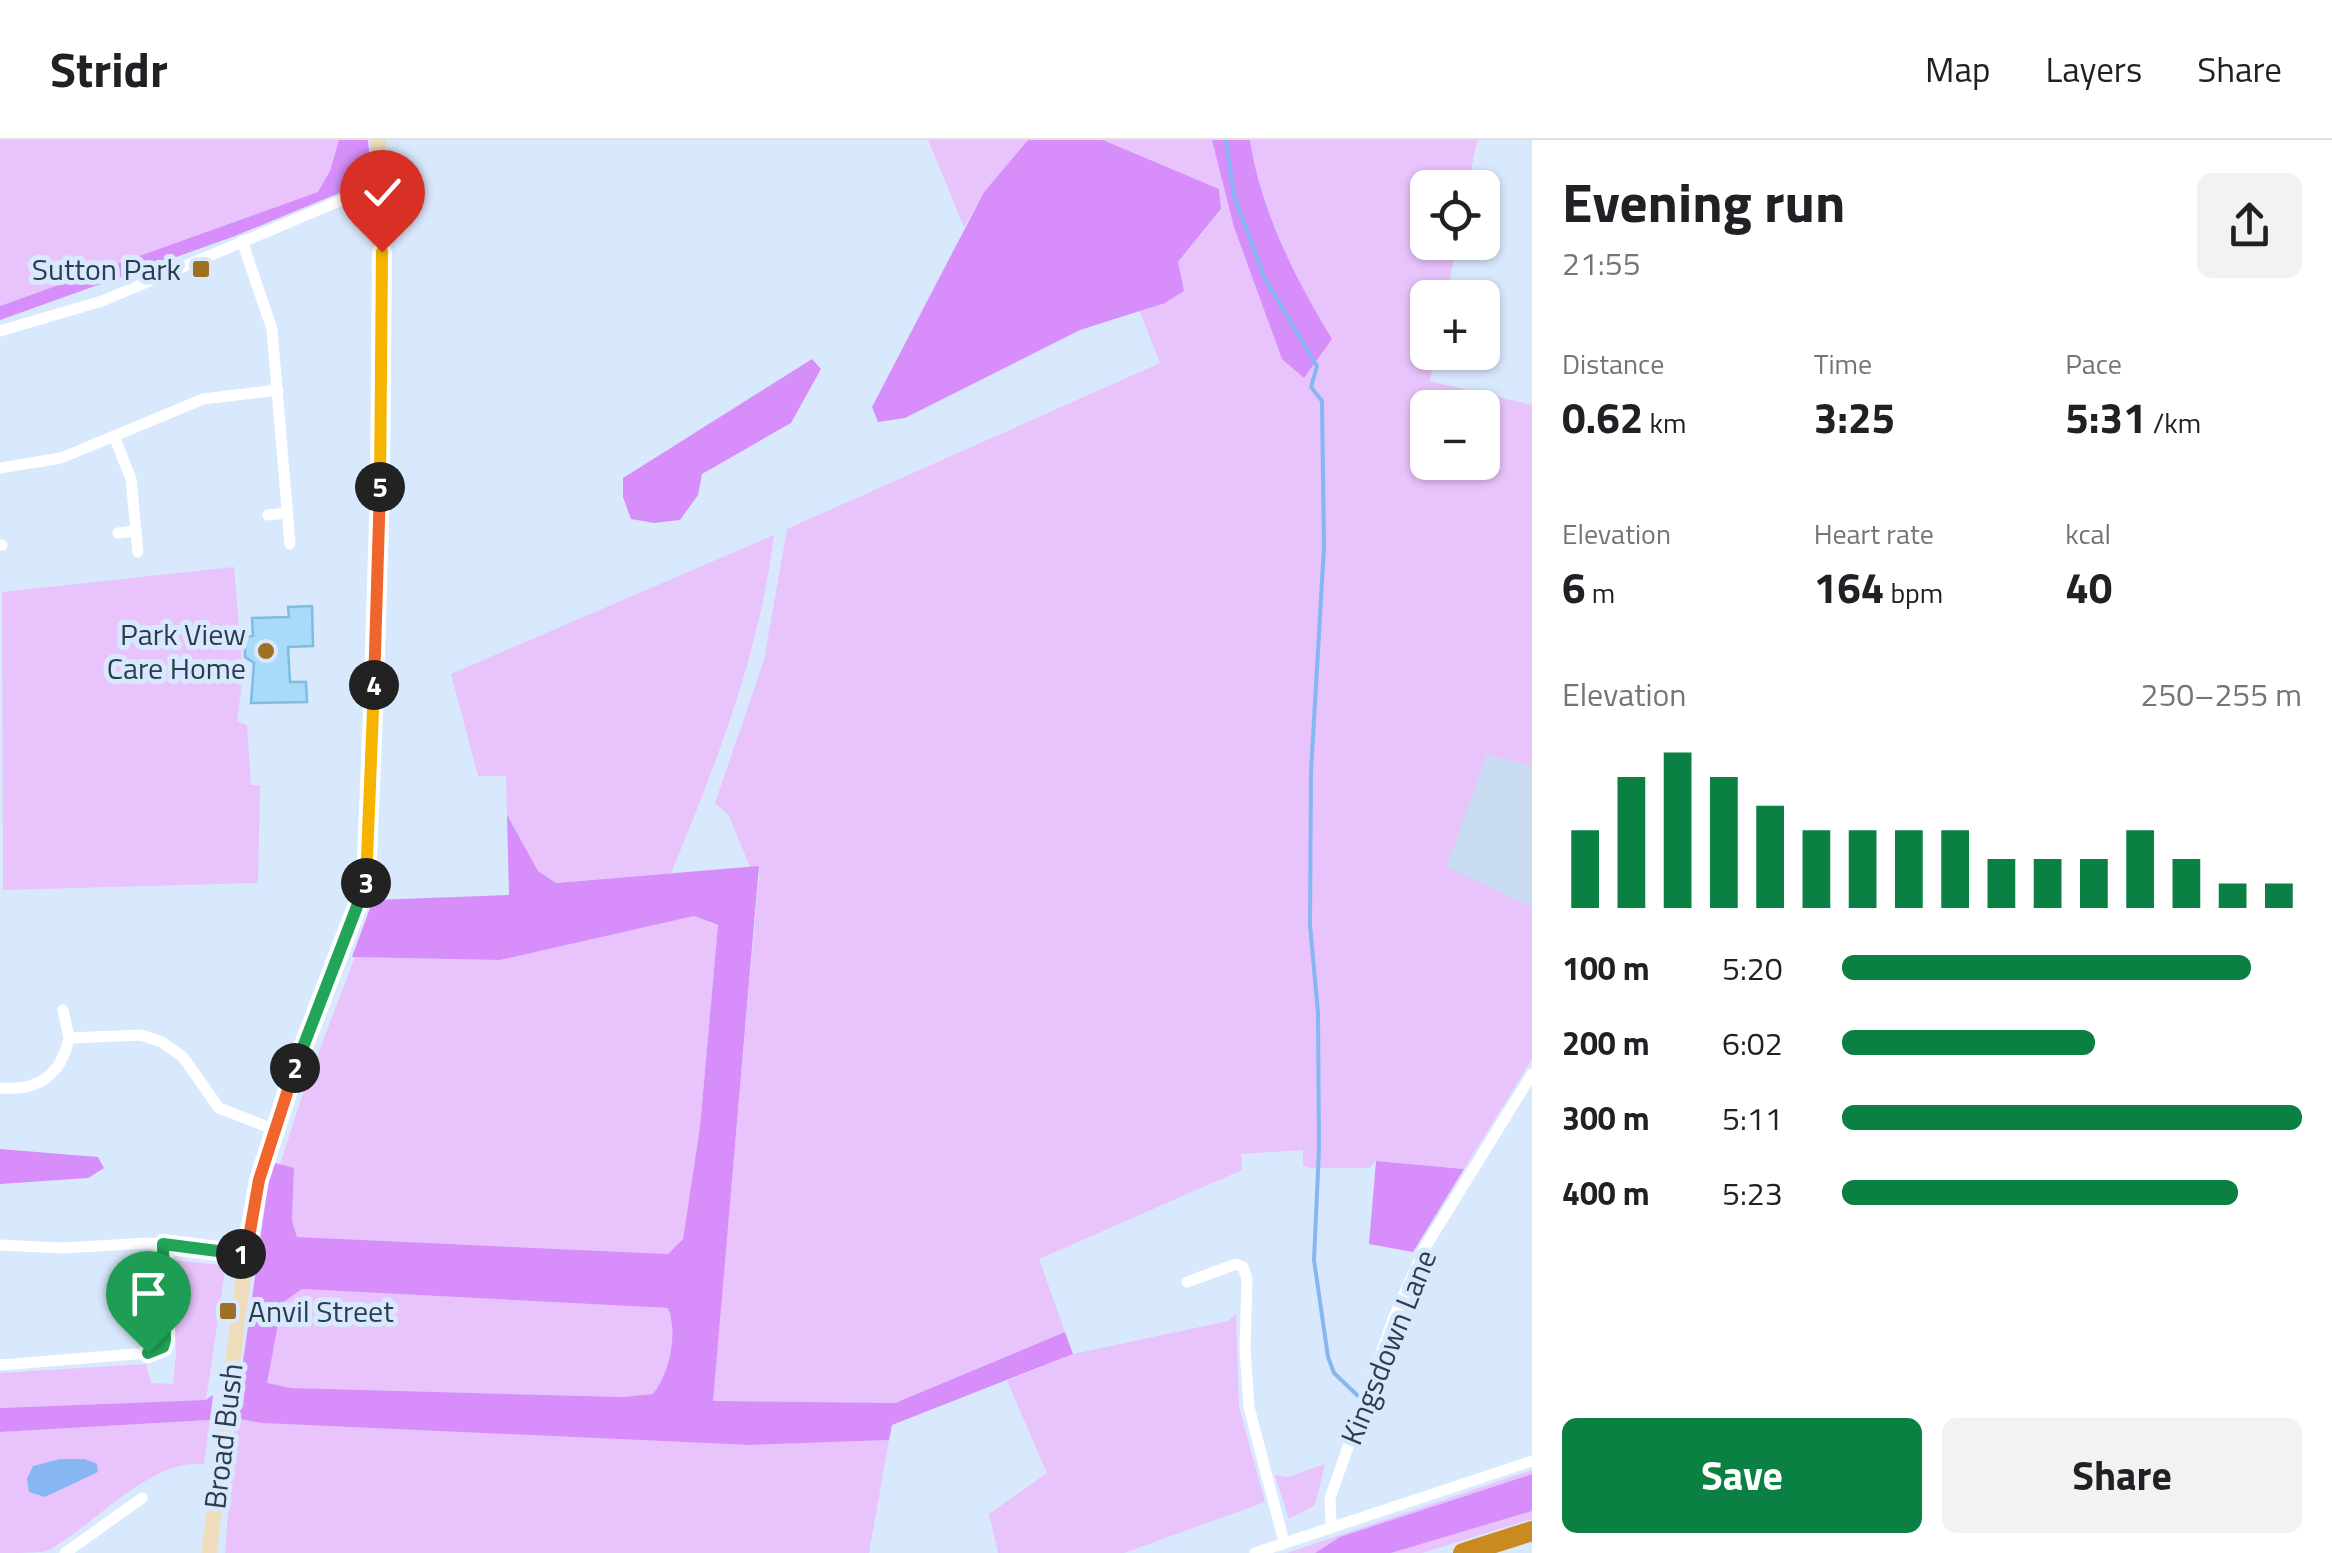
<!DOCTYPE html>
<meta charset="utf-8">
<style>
:root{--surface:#fff;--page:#f2f2f2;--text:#202124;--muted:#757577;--line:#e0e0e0;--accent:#0b8043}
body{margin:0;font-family:"Titillium Web",sans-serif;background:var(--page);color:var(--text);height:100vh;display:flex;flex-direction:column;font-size:38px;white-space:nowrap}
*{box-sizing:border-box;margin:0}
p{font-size:32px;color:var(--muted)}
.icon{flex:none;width:55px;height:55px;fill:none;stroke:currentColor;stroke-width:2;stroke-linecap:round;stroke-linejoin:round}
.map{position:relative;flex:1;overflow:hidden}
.sheet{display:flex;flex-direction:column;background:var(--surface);width:800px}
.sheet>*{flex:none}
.fabs{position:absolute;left:1410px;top:30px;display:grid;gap:20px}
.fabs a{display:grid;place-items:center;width:90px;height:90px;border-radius:15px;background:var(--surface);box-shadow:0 2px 8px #0004;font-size:50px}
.pin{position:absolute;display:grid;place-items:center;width:85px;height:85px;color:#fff;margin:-102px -42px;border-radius:50% 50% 50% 0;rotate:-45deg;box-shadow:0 0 10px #0007}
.pin .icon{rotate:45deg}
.km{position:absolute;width:50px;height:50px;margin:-25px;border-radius:50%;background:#222;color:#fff;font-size:28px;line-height:50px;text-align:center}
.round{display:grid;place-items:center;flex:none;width:105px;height:105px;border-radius:15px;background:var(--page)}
.headline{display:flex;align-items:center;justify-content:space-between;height:170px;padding:0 30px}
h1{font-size:55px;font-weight:700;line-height:75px}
.figures{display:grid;grid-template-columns:repeat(3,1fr);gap:15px;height:170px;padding:10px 30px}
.figures div{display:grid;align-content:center}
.figures b{font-size:42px;font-weight:700}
.figures small{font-size:28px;font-weight:400}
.figures p{font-size:28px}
.chart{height:280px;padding:20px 30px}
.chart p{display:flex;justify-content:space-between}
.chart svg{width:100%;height:180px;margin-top:10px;stroke:var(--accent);stroke-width:6}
.action{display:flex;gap:20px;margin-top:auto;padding:20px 30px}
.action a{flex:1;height:115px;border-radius:15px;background:var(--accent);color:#fff;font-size:40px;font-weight:700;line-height:115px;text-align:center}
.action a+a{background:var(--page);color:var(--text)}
ul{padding:0 30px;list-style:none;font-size:32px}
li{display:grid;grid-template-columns:160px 120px 1fr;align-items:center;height:75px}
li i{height:25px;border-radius:12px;background:var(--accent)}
header{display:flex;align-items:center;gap:60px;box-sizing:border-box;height:140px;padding:0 50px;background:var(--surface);border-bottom:2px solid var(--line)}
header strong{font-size:48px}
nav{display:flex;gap:55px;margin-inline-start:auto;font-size:35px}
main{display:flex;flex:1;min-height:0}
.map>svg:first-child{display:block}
.built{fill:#c9dbf1}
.green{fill:#e8c3fc;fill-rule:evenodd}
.forest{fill:#d78efb;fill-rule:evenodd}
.water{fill:#86b7f2}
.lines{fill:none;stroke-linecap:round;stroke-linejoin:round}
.stream{stroke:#86b7f2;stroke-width:4}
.building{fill:#a8dbf9;stroke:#7ebde0;stroke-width:2.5}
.street{stroke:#fff;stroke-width:11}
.secondary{stroke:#efdcbc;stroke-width:15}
.highway{stroke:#c98a21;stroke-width:20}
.split-1-casing{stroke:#fff;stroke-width:20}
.split-2-casing{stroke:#fff;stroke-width:20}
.split-3-casing{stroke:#fff;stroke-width:20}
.split-4-casing{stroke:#fff;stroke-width:20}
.split-5-casing{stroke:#fff;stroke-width:20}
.split-6-casing{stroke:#fff;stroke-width:20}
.split-1{stroke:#22a559;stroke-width:12}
.split-2{stroke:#f0652b;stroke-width:12}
.split-3{stroke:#22a559;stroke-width:12}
.split-4{stroke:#f5b400;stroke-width:12}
.split-5{stroke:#f0652b;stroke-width:12}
.split-6{stroke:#f5b400;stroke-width:12}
.poi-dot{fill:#9f6f23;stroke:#d9e9fd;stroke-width:4}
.labels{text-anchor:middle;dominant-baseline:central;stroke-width:10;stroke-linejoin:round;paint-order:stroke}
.poi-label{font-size:30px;fill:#2d3d51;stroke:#d9e9fd;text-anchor:end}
.street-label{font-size:30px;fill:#2d3d51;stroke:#d9e9fd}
</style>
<header>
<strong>Stridr</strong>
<nav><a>Map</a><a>Layers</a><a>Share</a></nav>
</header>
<main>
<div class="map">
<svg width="1532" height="1413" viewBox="0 0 1532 1413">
<rect width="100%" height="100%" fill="#d9e9fd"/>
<path class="built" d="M 1487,614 L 1532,626 L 1532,767 L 1445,727 Z"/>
<g class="green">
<path d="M 0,0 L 359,0 L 361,37 L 0,166 Z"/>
<path d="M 928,0 L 1028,0 L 984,52 L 964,87 Z"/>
<path d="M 1103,0 L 1212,0 L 1235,87 L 1282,218 L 1303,237 L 1331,199 C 1296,139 1260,69 1250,0 L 1477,0 L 1468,47 L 1428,48 L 1428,102 L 1457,103 L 1446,157 L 1428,158 L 1428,212 L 1435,213 L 1430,241 L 1532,265 L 1532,626 L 1487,614 L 1446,727 L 1532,767 L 1532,919 L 1464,1029 L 1376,1021 L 1369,1028 L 1312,1028 L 1303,1026 L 1303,1010 L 1241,1014 L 1242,1030 L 1039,1119 L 1065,1192 L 895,1263 L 712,1261 L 759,737 L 759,726 L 750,727 L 729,676 L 715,663 L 764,520 L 787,389 L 1160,223 L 1139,170 L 1221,70 L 1219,49 ZM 1428,268 L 1482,268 L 1482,322 L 1428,322 Z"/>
<path d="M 774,395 C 759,515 717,622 671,733 L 556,743 L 538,731 L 507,675 L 506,636 L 478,636 L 451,534 Z"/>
<path d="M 234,427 L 243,535 L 237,581 L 247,585 L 251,645 L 260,645 L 258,743 L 3,750 L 2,452 Z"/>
<path d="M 694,776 L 718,786 L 700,987 L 683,1099 L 668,1114 L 297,1097 L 292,1080 L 294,1029 L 280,1025 L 302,956 L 355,817 L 500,820 Z"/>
<path d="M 174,1120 L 219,1125 L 225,1130 L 206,1260 L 0,1268 L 0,1233 L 146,1224 L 151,1243 L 173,1244 L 176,1213 Z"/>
<path d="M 302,1149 L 668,1168 C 678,1195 670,1231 653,1254 L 622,1257 L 291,1248 L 266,1243 L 282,1163 Z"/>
<path d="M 1236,1174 L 1239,1267 L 1265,1362 L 1124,1413 L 998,1413 L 989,1374 L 1047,1333 L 1007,1241 L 1073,1214 L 1228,1181 Z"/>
<path d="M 235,1278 L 262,1283 L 750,1305 L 889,1300 L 869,1413 L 225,1413 Z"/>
<path d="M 210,1280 L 204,1324 C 150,1318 92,1387 47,1411 C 35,1413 14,1413 0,1413 L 0,1292 Z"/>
<path d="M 1325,1324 L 1315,1365 L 1289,1379 L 1275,1335 L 1288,1337 Z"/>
<path d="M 1532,1330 L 1532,1334 L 1341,1397 L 1315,1413 L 1287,1413 Z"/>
<path d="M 1532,1371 L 1532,1379 L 1422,1413 L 1391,1413 Z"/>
</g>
<g class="forest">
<path d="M 339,0 L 368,0 L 370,22 L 366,36 L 349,49 L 235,96 L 0,180 L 0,166 L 318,52 L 330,31 Z"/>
<path d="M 1028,0 L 1103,0 L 1219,49 L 1221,69 L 1178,122 L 1184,151 L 1165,163 L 1080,190 L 905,278 L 878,282 L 872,267 L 984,52 Z"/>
<path d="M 1212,0 L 1250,0 C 1260,69 1296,140 1332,199 L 1304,238 L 1282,219 L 1234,87 Z"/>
<path d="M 812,219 L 821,229 L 791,283 L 702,334 L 698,355 L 680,380 L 654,383 L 631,379 L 623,357 L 623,338 Z"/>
<path d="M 507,675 L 538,731 L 556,743 L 759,726 L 713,1261 L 895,1263 L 1065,1192 L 1073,1214 L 892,1285 L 889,1300 L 750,1305 L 262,1283 L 235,1278 L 268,1044 L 275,1023 L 294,1028 L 292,1080 L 297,1097 L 668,1114 L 683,1099 L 700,987 L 718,785 L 694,776 L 500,820 L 352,817 L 373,760 L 509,755 ZM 302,1149 L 668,1168 C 678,1194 670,1232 653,1254 L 622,1257 L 291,1248 L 267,1243 L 282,1163 Z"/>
<path d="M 0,1009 L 98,1017 L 104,1028 L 88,1038 L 0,1044 Z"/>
<path d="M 1376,1021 L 1464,1029 L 1413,1112 L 1369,1104 Z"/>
<path d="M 213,1255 L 210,1280 L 0,1292 L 0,1268 L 206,1260 Z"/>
<path d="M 1532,1334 L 1532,1371 L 1391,1413 L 1315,1413 L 1340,1397 Z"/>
</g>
<path class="water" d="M 60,1319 L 85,1319 L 97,1324 L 98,1332 L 45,1357 L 29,1352 L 27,1339 L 33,1326 Z"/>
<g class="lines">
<path class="stream" d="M 1226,0 L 1234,56 L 1264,137 L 1317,226 L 1311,247 L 1322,261 L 1324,407 L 1311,632 L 1310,785 L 1318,873 L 1319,1009 L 1314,1120 L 1328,1217 L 1334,1233 L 1358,1256"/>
</g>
<path class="building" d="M 312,466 L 313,506 L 288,507 L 290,542 L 306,542 L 307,562 L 251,563 L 254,523 L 245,517 L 245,497 L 253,496 L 252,478 L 289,477 L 288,467 Z"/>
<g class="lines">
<g class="street">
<path d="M 242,101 L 272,189 L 290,404"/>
<path d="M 0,191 L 102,161 L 380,44"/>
<path d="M 114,296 L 131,339 L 138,412"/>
<path d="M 0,328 L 61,318 L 203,259 L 278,250"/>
<path d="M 268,375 L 287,373"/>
<path d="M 118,393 L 136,391"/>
<path d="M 0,405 L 2,405"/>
<path d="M 63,870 L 69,898"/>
<path d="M 0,948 C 38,951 61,936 69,898 L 141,895 L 162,902 L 183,917 L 219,968 L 273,989"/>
<path d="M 0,1105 L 62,1108 L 148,1103 L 246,1115"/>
<path d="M 1187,1142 L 1236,1124 L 1243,1127 L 1247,1139 L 1245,1209 L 1249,1267 L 1284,1402"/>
<path d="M 0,1225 L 148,1213 L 163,1207 L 167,1178 L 163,1104"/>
<path d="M 1331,1385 L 1330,1358 L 1393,1179 L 1424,1109 L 1532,934"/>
<path d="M 65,1413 L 142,1358"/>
<path d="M 1255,1413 L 1532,1321"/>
</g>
<path class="secondary" d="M 209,1413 L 246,1115 L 259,1040 L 292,934 L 358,771 L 368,731 L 382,271 L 378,0"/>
<path class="highway" d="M 1463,1413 L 1532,1391"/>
</g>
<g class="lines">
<g class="split-1-casing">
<path id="split-1" d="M 148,1213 L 163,1207 L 165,1200 L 163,1104 L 241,1114"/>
</g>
<g class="split-2-casing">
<path id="split-2" d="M 241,1114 L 246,1114 L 259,1040 L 295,928"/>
</g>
<g class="split-3-casing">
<path id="split-3" d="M 295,928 L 366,743"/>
</g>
<g class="split-4-casing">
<path id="split-4" d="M 366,743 L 374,545"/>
</g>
<g class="split-5-casing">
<path id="split-5" d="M 374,545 L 380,347"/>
</g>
<g class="split-6-casing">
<path id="split-6" d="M 380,347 L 382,112"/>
</g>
<use href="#split-1" class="split-1"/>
<use href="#split-2" class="split-2"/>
<use href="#split-3" class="split-3"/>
<use href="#split-4" class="split-4"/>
<use href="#split-5" class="split-5"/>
<use href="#split-6" class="split-6"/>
</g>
<g class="poi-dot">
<rect x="191" y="119" width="20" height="20" rx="5"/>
<circle cx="266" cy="511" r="10"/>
<rect x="218" y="1161" width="20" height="20" rx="5"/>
</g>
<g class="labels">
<g class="poi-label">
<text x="181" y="129">Sutton Park</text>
<text x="246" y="494">Park View<tspan x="246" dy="34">Care Home</tspan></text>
<text x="248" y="1171" text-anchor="start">Anvil Street</text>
</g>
<g class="street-label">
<text transform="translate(1388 1207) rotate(-68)">Kingsdown Lane</text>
<text transform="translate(223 1296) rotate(-83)">Broad Bush</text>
</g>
</g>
</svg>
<div class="fabs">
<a><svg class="icon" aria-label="locate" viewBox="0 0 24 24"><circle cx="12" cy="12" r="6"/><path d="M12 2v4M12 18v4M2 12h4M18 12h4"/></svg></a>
<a>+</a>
<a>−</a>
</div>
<div class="pin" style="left:148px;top:1213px;background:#1e9e55"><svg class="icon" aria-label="arrive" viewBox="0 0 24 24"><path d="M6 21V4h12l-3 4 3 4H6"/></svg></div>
<div class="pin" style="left:382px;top:112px;background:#d93025"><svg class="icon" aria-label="check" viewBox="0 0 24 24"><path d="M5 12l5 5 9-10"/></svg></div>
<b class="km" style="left:241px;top:1114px">1</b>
<b class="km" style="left:295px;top:928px">2</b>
<b class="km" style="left:366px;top:743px">3</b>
<b class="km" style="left:374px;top:545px">4</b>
<b class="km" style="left:380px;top:347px">5</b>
</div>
<section class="sheet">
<div class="headline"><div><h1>Evening run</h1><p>21:55</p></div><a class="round"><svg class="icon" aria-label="share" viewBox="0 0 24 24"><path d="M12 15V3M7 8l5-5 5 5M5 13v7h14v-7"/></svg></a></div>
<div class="figures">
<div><p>Distance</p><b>0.62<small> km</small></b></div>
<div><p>Time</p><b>3:25</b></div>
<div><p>Pace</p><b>5:31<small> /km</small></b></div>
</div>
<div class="figures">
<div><p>Elevation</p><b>6<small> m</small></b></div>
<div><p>Heart rate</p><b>164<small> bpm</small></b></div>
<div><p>kcal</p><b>40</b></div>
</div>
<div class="chart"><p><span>Elevation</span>250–255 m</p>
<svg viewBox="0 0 160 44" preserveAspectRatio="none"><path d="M5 44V25M15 44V12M25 44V6M35 44V12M45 44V19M55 44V25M65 44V25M75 44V25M85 44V25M95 44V32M105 44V32M115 44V32M125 44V25M135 44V32M145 44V38M155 44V38"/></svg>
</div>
<ul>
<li><b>100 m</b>5:20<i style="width:89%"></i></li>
<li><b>200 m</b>6:02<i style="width:55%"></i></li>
<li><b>300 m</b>5:11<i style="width:100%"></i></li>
<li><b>400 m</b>5:23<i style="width:86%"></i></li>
</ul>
<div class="action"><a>Save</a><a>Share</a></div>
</section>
</main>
